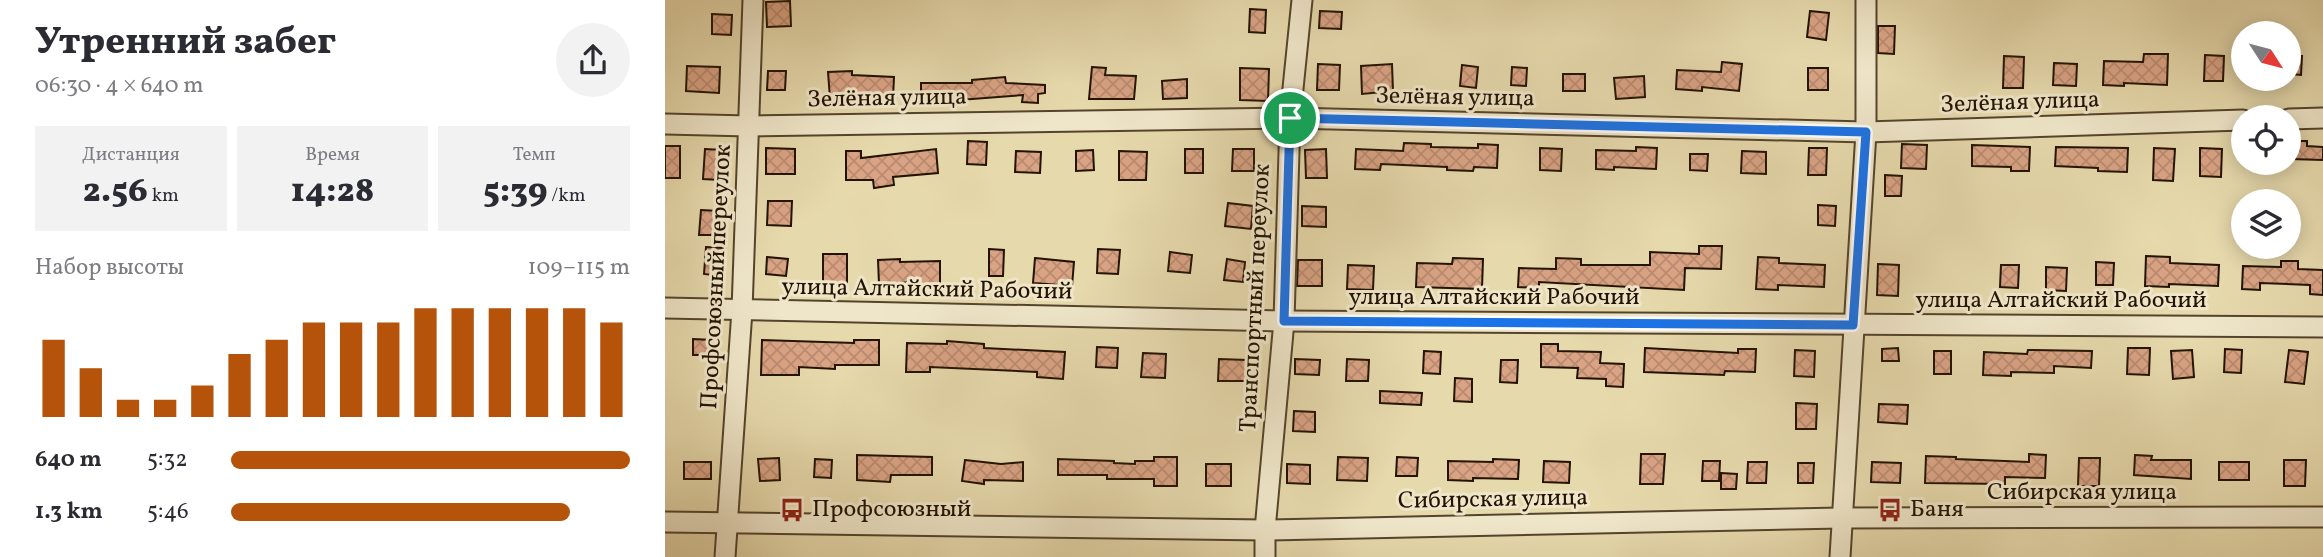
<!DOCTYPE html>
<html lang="ru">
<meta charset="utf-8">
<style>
:root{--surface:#fff;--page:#f2f2f3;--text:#2b2b33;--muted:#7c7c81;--accent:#b45309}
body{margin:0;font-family:Vollkorn,serif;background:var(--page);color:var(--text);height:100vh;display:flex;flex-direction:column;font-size:26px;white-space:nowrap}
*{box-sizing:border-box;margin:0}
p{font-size:23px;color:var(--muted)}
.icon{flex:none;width:38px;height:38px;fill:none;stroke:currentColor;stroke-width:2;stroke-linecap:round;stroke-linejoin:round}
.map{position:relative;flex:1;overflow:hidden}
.details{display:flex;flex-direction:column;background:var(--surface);width:665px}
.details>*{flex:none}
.needle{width:46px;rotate:126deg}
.fabs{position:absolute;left:1566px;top:21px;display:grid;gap:14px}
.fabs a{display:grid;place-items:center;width:70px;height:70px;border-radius:50%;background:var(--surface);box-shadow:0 4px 18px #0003;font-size:35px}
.pin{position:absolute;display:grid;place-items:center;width:60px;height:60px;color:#fff;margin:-30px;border:4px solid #fff;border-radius:50%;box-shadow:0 2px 7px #0007}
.round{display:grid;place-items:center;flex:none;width:74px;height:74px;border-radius:37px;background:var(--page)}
.headline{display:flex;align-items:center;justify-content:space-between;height:119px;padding:0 35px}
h1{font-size:38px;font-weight:800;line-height:52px}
.metrics{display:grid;grid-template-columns:repeat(3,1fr);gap:10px;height:119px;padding:7px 35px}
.metrics div{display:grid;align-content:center;border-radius:0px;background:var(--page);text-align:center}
.metrics b{font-size:35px;font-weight:800}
.metrics small{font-size:19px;font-weight:400}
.metrics p{font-size:19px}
.chart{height:196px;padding:14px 35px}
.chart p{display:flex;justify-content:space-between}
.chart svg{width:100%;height:126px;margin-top:7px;stroke:var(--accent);stroke-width:6}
ul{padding:0 35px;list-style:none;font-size:23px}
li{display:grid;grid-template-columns:112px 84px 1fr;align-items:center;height:52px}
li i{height:18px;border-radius:9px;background:var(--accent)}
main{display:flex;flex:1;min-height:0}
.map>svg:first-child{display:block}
.building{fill:url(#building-cross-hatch);stroke:#231301;stroke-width:2}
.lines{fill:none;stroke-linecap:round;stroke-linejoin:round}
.street-casing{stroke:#54442c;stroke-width:23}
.street{stroke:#efe6c9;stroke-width:19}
.route-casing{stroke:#fff;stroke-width:14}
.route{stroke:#1a73e8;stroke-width:9}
.labels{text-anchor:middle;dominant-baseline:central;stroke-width:6;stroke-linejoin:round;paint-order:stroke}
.street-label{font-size:24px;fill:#231301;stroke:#efe6c9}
.poi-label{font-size:24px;fill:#231301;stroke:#efe6c9;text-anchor:start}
</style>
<main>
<section class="details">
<div class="headline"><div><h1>Утренний забег</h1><p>06:30 · 4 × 640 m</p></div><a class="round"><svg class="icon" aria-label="share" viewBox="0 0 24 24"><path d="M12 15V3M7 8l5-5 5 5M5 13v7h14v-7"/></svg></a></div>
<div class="metrics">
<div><p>Дистанция</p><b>2.56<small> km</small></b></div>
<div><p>Время</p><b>14:28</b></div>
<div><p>Темп</p><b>5:39<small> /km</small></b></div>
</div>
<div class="chart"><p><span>Набор высоты</span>109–115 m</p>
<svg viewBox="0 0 160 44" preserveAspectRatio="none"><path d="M5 44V17M15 44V27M25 44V38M35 44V38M45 44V33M55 44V22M65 44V17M75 44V11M85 44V11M95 44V11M105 44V6M115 44V6M125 44V6M135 44V6M145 44V6M155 44V11"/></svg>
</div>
<ul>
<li><b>640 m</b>5:32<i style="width:100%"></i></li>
<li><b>1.3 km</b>5:46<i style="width:85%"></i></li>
</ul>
</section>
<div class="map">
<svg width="1658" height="557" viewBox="0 0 1658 557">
<defs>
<pattern id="building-cross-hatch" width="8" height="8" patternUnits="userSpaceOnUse" patternTransform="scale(1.75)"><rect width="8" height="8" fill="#d9a384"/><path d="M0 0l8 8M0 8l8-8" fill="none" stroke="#ba8b70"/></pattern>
</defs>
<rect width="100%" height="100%" fill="#e6d9ac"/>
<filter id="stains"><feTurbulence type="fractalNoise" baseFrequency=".00286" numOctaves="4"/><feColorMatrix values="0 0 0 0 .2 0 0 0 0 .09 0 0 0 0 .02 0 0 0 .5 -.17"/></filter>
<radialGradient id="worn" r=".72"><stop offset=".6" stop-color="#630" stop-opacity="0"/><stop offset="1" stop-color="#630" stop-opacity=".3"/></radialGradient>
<g class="building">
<path d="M 125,1 L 126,26 L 102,27 L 101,2 Z"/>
<path d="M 585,9 L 601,10 L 600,33 L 584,32 Z"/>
<path d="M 655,11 L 677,12 L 676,29 L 654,28 Z"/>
<path d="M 1145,11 L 1164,13 L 1161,40 L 1142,37 Z"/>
<path d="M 47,14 L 67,15 L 66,35 L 47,34 Z"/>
<path d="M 1213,26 L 1230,26 L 1229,54 L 1213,53 Z"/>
<path d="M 1479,54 L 1503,54 L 1502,85 L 1459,83 L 1459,86 L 1438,85 L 1439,61 L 1478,62 Z"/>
<path d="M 1540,55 L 1559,56 L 1558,81 L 1539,81 Z"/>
<path d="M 1339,56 L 1359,57 L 1358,88 L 1338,88 Z"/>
<path d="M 1624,56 L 1637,56 L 1636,75 L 1624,74 Z"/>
<path d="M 1057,62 L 1077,64 L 1074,91 L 1037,87 L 1037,91 L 1011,89 L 1012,70 L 1056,72 Z"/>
<path d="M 1389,63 L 1412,64 L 1411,86 L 1388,85 Z"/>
<path d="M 653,64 L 675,65 L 674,90 L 652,90 Z"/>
<path d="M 727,64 L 728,91 L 697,94 L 696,66 Z"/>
<path d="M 797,65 L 813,67 L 811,88 L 795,86 Z"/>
<path d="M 22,66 L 55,67 L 54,93 L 21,91 Z"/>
<path d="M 427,67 L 441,68 L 440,75 L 471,76 L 469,99 L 424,99 Z"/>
<path d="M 847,67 L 862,68 L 861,86 L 846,85 Z"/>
<path d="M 575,68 L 604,69 L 603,101 L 575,100 Z"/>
<rect x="1143" y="68" width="20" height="22"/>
<path d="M 103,71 L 121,71 L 120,90 L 102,90 Z"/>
<path d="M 187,71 L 187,75 L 229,77 L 228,98 L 205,96 L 165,98 L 163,72 Z"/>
<rect x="898" y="74" width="22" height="17"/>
<path d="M 979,76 L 980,97 L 951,99 L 949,78 Z"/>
<path d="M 340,77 L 341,83 L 380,85 L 380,93 L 373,94 L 373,103 L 357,102 L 358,95 L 294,100 L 256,101 L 256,83 L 307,83 L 307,80 Z"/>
<path d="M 522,79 L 522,98 L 498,99 L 497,81 Z"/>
<path d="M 303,141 L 322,142 L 321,165 L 302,164 Z"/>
<path d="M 1627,141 L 1642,141 L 1642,146 L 1658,147 L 1658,160 L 1626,159 Z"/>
<path d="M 739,143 L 766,144 L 766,147 L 813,148 L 813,144 L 833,145 L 832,168 L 809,167 L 808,171 L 782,170 L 782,167 L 716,164 L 715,170 L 690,169 L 691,149 L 738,151 Z"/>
<path d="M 1237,144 L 1262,145 L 1261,169 L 1236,168 Z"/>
<path d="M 1307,145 L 1365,147 L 1364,171 L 1346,171 L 1346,167 L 1307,166 Z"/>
<rect x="0" y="146" width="15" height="32"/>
<path d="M 971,147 L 992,148 L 991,169 L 949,167 L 949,170 L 931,169 L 931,150 L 971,151 Z"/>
<path d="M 1391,147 L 1463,148 L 1462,172 L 1433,171 L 1433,168 L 1390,166 Z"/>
<path d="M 101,148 L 130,149 L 130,174 L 101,174 Z"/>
<path d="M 875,148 L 897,149 L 896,171 L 875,170 Z"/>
<path d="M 1144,148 L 1162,148 L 1161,175 L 1143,175 Z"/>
<path d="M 1489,148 L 1510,149 L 1508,181 L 1488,180 Z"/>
<path d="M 1535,148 L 1557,149 L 1556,177 L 1535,176 Z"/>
<path d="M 40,149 L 57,150 L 55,180 L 38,179 Z"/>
<path d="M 271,149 L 273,173 L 228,177 L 229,185 L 209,188 L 208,180 L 181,180 L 181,151 L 196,151 L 196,158 Z"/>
<rect x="520" y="149" width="18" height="24"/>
<path d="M 568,149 L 589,149 L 589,171 L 567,171 Z"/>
<path d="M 661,149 L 662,178 L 641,178 L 640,150 Z"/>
<path d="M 428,150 L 429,170 L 411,171 L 411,151 Z"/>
<path d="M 351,151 L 376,152 L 375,173 L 350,172 Z"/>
<path d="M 454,151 L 482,152 L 481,180 L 454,180 Z"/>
<path d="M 1077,151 L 1101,152 L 1101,174 L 1076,173 Z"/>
<path d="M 1025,154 L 1043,154 L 1042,171 L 1025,170 Z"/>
<path d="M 1220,175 L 1237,176 L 1236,196 L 1220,196 Z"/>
<path d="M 103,201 L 127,201 L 126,226 L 102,225 Z"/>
<path d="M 563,203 L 588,206 L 586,229 L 560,226 Z"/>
<path d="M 1153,205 L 1171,206 L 1170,226 L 1153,225 Z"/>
<path d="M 637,206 L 661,207 L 661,227 L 637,226 Z"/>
<path d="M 36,210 L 54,211 L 53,235 L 34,235 Z"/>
<path d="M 1034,246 L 1057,246 L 1056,269 L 1020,268 L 1019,290 L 874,282 L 874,288 L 853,287 L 854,268 L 891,269 L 891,258 L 916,259 L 916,265 L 985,265 L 985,252 L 1034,254 Z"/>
<path d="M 41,247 L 58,248 L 55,276 L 39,274 Z"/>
<path d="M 324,249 L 339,250 L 338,276 L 324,276 Z"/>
<path d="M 433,249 L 455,250 L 453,274 L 432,273 Z"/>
<path d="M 505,252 L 527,255 L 525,273 L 503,271 Z"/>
<path d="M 158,254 L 182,254 L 182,284 L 158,283 Z"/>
<path d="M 1481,256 L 1505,257 L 1505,263 L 1554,265 L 1553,286 L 1504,284 L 1504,287 L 1480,286 Z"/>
<path d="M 102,257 L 123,259 L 121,276 L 101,274 Z"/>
<path d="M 1093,257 L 1114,258 L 1114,263 L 1160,265 L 1159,287 L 1113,285 L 1113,290 L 1091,289 Z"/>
<path d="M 370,258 L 409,262 L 407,286 L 368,283 Z"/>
<path d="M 788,258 L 818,259 L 817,289 L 751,287 L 752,263 L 787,264 Z"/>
<path d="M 235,259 L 235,262 L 275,261 L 275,286 L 252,286 L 252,282 L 214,284 L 213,260 Z"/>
<path d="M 562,259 L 580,262 L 578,282 L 559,280 Z"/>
<path d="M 633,260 L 657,260 L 657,286 L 632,286 Z"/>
<path d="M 1616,261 L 1633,261 L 1633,269 L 1658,270 L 1658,295 L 1645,294 L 1645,285 L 1595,283 L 1595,290 L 1577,289 L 1578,266 L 1616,267 Z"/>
<path d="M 1431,262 L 1449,263 L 1448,285 L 1431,285 Z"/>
<path d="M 1213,264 L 1234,265 L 1233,296 L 1212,295 Z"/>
<path d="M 683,265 L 709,266 L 708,290 L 682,289 Z"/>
<path d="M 1336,265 L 1354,265 L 1353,288 L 1335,287 Z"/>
<path d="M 1381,267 L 1402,268 L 1401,291 L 1381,290 Z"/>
<path d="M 28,339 L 47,340 L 47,355 L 28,355 Z"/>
<path d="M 97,340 L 189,343 L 189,340 L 214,340 L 214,365 L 170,365 L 170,369 L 134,367 L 134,375 L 96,375 Z"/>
<path d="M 282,341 L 319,344 L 319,348 L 400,352 L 398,379 L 372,377 L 372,372 L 265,367 L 265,372 L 241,372 L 242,343 L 282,344 Z"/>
<path d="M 876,344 L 893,344 L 893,351 L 936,352 L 935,363 L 959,364 L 958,387 L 941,386 L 941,379 L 912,378 L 913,368 L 876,367 Z"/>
<path d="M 432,347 L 453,348 L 452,368 L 431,367 Z"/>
<path d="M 980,348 L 1073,353 L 1073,349 L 1091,349 L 1090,372 L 1060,371 L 1059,375 L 979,372 Z"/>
<path d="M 1233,348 L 1234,361 L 1217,361 L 1217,349 Z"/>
<path d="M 1463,348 L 1485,348 L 1484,375 L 1462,374 Z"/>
<path d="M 1560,349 L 1577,350 L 1576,373 L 1559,372 Z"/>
<path d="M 1130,350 L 1150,351 L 1149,377 L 1129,376 Z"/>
<path d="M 1363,350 L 1427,351 L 1426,368 L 1389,366 L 1389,373 L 1346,372 L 1346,376 L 1318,375 L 1319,352 L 1362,354 Z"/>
<path d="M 1527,350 L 1529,377 L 1508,379 L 1506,351 Z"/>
<path d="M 1624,350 L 1643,352 L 1639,384 L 1620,382 Z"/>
<path d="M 759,351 L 776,352 L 775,374 L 758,373 Z"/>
<rect x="1269" y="351" width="17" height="23"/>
<path d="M 478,353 L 501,354 L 500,378 L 476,377 Z"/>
<path d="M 554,359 L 582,360 L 581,381 L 553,381 Z"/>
<path d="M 630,359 L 655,360 L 654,375 L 630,374 Z"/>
<path d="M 682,359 L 704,360 L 703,381 L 681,381 Z"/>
<path d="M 836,360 L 853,360 L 852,383 L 835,382 Z"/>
<path d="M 790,378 L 807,379 L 807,402 L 789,401 Z"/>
<path d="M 715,391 L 757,393 L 756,405 L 715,403 Z"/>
<path d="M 1131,403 L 1152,404 L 1151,429 L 1131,429 Z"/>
<path d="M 1214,404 L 1243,405 L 1242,424 L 1213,422 Z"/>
<path d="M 629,411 L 650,412 L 650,432 L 628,431 Z"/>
<path d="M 976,454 L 1000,454 L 998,484 L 975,484 Z"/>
<path d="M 1364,454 L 1381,455 L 1380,478 L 1340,477 L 1340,484 L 1260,483 L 1261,456 L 1291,457 L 1291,459 L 1364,462 Z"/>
<path d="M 192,455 L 267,457 L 267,475 L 226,475 L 225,482 L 192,480 Z"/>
<path d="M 1470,455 L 1487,456 L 1486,460 L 1526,460 L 1526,479 L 1469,475 Z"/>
<path d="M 489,457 L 512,457 L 512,486 L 489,486 L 489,479 L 442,479 L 442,475 L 393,475 L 393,459 L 449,461 L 449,463 L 470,464 L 470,461 L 489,461 Z"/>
<path d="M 673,457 L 703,458 L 702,481 L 672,480 Z"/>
<path d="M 732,457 L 753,458 L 752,476 L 731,476 Z"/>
<path d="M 114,458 L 115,480 L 95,481 L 93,459 Z"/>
<path d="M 1414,458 L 1435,458 L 1434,486 L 1413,486 Z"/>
<path d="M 150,459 L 167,460 L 166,478 L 149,477 Z"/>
<path d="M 828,459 L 854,460 L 853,479 L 808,478 L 808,481 L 783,480 L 783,461 L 828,462 Z"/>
<path d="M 300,460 L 336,464 L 358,462 L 358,481 L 319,480 L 319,484 L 297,481 Z"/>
<path d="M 1619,460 L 1641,460 L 1640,486 L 1619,486 Z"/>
<path d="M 879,461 L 905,462 L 904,483 L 878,482 Z"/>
<path d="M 1038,461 L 1055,461 L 1054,481 L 1037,481 Z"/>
<rect x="19" y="462" width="27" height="17"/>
<path d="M 1083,462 L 1102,462 L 1101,483 L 1082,483 Z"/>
<path d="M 1207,462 L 1236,463 L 1235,483 L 1206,482 Z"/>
<rect x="1554" y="462" width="30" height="18"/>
<path d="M 1133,463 L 1149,463 L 1148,483 L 1133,483 Z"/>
<rect x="541" y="464" width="25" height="22"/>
<path d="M 622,464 L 645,465 L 645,484 L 622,483 Z"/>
<path d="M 1056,473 L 1072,474 L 1071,489 L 1056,489 Z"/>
</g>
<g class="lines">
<g class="street-casing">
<g id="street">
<path d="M 1624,119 L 1658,118"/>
<path d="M 0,124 L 84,126 L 625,118 L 1201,132 L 1578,120"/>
<path d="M 0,308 L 619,321 L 1658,327"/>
<path d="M 0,522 L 600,530 L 1176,518 L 1658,517"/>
<path d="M 60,557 L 77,310 L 88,0"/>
<path d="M 600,557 L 600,530 L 619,321 L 625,118 L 637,0"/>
<path d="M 1175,557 L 1201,132 L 1201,0"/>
</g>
</g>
<use href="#street" class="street"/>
</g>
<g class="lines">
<g class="route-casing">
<path id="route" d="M 625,118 L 1201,132 L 1188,325 L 619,321 Z"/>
</g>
<use href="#route" class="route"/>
</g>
<defs>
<g id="bus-bare" transform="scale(1.89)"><path d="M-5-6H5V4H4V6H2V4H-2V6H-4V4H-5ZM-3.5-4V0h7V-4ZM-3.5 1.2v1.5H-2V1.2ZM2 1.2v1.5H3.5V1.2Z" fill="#8f2418" stroke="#efe6c9" stroke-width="2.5" paint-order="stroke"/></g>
</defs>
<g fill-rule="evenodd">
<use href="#bus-bare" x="127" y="510"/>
<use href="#bus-bare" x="1225" y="510"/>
</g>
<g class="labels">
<g class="street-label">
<text transform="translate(790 98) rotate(1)">Зелёная улица</text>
<text transform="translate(222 99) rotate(-1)">Зелёная улица</text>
<text transform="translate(1355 103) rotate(-2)">Зелёная улица</text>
<text transform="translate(52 277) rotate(-87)">Профсоюзный переулок</text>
<text transform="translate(262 290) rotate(1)">улица Алтайский Рабочий</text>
<text transform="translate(591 298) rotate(-87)">Транспортный переулок</text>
<text x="829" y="298">улица Алтайский Рабочий</text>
<text x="1396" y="301">улица Алтайский Рабочий</text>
<text x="1417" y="493">Сибирская улица</text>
<text transform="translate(828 500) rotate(-1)">Сибирская улица</text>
</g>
<g class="poi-label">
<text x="147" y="510">Профсоюзный</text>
<text x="1245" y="510">Баня</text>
</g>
</g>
<rect width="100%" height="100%" filter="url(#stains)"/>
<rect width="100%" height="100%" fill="url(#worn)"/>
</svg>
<div class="fabs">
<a><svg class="needle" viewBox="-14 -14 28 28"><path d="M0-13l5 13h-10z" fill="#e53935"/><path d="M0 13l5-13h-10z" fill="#7c7c81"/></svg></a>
<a><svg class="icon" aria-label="locate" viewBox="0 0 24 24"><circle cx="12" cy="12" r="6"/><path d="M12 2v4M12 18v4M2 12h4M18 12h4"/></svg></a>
<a><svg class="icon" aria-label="layers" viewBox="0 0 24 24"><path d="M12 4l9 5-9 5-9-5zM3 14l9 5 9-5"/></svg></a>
</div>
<div class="pin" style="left:625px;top:118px;background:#1e9e55"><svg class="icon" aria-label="arrive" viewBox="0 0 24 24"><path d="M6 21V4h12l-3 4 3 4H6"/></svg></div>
</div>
</main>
